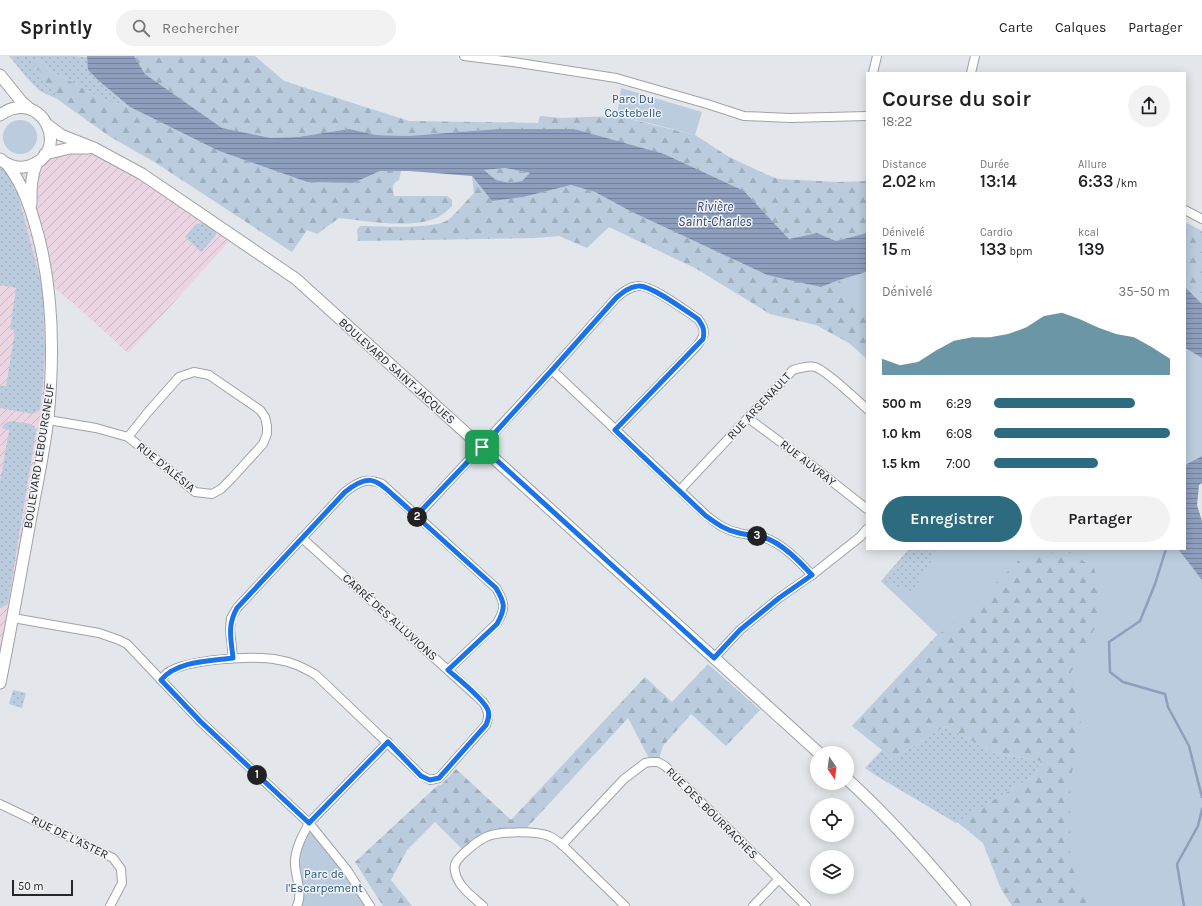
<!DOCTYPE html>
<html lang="fr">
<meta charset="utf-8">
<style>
:root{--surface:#fff;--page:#f2f2f2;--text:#202124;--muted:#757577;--line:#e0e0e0;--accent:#2c6b80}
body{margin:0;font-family:Karla,sans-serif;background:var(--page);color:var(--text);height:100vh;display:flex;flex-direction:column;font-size:15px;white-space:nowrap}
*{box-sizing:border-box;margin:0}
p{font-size:13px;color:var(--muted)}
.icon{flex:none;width:22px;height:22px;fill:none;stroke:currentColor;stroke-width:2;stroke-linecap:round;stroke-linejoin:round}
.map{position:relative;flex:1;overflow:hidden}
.side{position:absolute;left:866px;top:16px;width:320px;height:478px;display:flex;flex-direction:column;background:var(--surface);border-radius:0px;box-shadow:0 2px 10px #0003}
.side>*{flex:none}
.needle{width:26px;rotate:166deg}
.controls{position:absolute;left:810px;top:690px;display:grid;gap:8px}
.controls a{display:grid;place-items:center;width:44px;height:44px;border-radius:50%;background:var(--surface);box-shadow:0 2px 10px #0003;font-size:20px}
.scale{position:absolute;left:12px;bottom:10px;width:61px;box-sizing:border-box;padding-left:4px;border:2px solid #252728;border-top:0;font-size:11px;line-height:14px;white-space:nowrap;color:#252728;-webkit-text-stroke:3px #f0f3f7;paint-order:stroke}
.pin{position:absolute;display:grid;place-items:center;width:34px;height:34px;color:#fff;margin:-17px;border-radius:8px;box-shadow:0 2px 6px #0006}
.km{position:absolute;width:20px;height:20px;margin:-10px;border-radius:50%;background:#222;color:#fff;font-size:11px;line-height:20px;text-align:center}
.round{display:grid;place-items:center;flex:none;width:42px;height:42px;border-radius:21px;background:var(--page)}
.head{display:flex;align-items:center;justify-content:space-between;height:68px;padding:0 16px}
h1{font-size:22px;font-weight:600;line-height:30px}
.figures{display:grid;grid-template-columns:repeat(3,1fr);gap:6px;height:68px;padding:4px 16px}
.figures div{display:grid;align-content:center}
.figures b{font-size:17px;font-weight:600}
.figures small{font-size:11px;font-weight:400}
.figures p{font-size:11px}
.chart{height:112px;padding:8px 16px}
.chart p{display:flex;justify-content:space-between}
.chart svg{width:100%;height:72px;margin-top:4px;fill:var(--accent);opacity:.7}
.primary-button{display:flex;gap:8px;margin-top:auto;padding:8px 16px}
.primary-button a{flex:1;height:46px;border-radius:24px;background:var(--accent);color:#fff;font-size:16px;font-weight:600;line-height:46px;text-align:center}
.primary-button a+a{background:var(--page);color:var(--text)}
ul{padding:0 16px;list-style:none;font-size:13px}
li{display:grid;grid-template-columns:64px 48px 1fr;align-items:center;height:30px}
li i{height:10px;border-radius:5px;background:var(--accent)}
header{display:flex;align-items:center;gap:24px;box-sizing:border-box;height:56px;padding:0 20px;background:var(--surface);border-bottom:1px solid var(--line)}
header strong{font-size:19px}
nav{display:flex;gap:22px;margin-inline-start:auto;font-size:14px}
.search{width:280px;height:36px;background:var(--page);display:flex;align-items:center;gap:10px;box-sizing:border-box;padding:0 14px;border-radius:22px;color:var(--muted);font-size:15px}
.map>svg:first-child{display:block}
.industrial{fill:url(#industrial-furrows)}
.grass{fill:url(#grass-dots)}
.forest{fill:url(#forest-firs)}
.green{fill:#baccdd}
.water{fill:url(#water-rules);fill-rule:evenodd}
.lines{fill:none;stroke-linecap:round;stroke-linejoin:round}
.stream{stroke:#8e9ebd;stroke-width:2.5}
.street-casing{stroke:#9fa3a6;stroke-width:10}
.secondary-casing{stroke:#9fa3a6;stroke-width:13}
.street{stroke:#fff;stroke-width:8}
.secondary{stroke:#fff;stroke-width:11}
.route-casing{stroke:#fff;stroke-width:8}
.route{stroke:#1a73e8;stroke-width:5}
.labels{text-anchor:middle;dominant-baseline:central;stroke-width:3;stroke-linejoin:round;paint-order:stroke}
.park-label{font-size:12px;fill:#275479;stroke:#f0f3f7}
.street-label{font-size:12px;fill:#252728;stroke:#f0f3f7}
.water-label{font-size:13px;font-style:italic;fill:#314571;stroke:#f0f3f7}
</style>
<header>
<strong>Sprintly</strong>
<div class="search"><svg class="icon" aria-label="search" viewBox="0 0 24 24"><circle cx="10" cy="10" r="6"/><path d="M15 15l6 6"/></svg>Rechercher</div>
<nav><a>Carte</a><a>Calques</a><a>Partager</a></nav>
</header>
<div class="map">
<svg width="1202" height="850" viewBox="0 0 1202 850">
<defs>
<pattern id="industrial-furrows" width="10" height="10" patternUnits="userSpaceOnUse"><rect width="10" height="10" fill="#ebd5e2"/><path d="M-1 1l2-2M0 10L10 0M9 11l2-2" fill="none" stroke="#c9b7c2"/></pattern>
<pattern id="grass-dots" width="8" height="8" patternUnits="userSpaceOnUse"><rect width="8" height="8" fill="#baccdd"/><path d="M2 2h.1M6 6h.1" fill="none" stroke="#a0afbe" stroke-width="1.8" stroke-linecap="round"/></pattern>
<pattern id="forest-firs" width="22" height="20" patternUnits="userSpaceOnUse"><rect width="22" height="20" fill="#baccdd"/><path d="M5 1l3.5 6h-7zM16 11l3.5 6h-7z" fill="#a0afbe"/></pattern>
<pattern id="water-rules" width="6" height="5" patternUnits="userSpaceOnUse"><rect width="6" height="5" fill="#8e9ebd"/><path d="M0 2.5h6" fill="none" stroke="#74819a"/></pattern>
</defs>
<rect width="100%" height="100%" fill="#e3e6ea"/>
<path class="industrial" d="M 94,92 L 234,180 L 128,297 L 83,256 L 49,227 L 51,322 L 0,627 L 0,103 L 13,110 L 43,101 Z"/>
<g class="grass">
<path d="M 9,0 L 75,0 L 88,1 L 88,14 L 99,25 L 130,51 L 106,45 L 93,38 L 63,21 L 49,15 L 45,7 L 37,3 L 31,7 L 40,15 L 46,28 L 54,35 L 57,43 L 40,35 L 27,22 Z"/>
<path d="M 0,110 L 9,119 L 15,136 L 17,135 L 42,231 L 45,293 L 43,324 L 40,354 L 33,358 L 0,352 L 0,330 L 6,330 L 15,275 L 10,273 L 16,232 L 0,229 Z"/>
<path d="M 203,167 L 217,175 L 215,180 L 201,196 L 185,181 L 196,168 Z"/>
<path d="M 10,365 L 31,368 L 35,371 L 36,375 L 8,548 L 1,552 L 0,552 L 0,426 L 9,374 L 2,372 L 4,368 Z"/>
<path d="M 909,493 L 938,493 L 913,536 L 881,525 Z"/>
<path d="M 13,634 L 26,637 L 22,652 L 9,648 Z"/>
<path d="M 945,670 L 995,697 L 1041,705 L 1034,720 L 956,767 L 875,719 L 865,712 L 882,694 L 891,704 Z"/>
</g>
<g class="forest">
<path d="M 134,0 L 255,0 L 284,25 L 409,65 L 538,67 L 540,60 L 561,62 L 617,60 L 695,79 L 729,101 L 770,120 L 779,123 L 839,126 L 867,125 L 867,177 L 836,185 L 817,177 L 789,183 L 744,135 L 574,73 L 498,73 L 408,80 L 376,79 L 349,73 L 298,81 L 271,82 L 222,72 L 145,18 Z"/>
<path d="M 37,3 L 45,7 L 49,15 L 63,21 L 106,45 L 130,51 L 219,95 L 307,126 L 353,127 L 380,115 L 401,115 L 399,124 C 391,128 393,132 394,140 L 447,140 L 452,144 L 452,150 C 448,154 445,157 440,160 C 417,174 366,165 339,162 L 317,178 L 307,174 L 292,196 L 156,107 L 109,80 L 57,43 L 54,35 L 46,29 L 40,15 L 31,7 Z"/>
<path d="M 505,112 L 531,117 L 522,125 L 510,127 L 496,124 L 484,114 Z"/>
<path d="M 472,120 L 492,145 L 523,141 L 571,129 L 595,136 L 630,155 L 767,219 L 839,224 L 863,217 L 867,215 L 867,303 L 849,287 L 816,269 L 770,258 L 695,212 L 609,171 L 587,192 L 559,180 L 535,182 L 358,185 L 357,174 L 360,170 C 381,170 431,174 448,164 C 453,161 468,143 474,137 Z"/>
<path d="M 1185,166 L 1202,175 L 1202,248 L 1185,231 Z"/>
<path d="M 938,493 L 1178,493 L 1202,524 L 1202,850 L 1012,850 L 1001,833 L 983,787 L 957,766 L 1034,720 L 1041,705 L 995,697 L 945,670 L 891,704 L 882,694 L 852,670 L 938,578 L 881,525 L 913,536 Z"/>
<path d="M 708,608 L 760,654 L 726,690 L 691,658 L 663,690 L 658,706 L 650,704 L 628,662 L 522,777 L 487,780 L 465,796 L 435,766 L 407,794 L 391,824 L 412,850 L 383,850 L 355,806 L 438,729 L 441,729 L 456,713 L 511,764 L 645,621 L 672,646 Z"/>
</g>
<g class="green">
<path d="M 621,32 L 702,56 L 695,79 L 653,68 L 617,60 Z"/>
<circle cx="20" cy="81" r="17"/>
<path d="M 867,215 L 867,267 L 839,224 L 863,217 Z"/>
<path d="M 1185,292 L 1202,302 L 1202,400 L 1185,409 Z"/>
<path d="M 938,493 L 1178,493 L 1202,524 L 1202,850 L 1090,850 L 1070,807 L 1070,727 L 1081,668 L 1071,616 L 1104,555 L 1094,512 L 1066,494 L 1020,503 L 972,552 L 938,579 L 881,525 L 913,536 Z"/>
<path d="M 309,767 L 370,850 L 297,850 L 295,808 Z"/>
</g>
<g class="water">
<path d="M 87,0 L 134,0 L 145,18 L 222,72 L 271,82 L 298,81 L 349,73 L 376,79 L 408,80 L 498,73 L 574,73 L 664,98 L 744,135 L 789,183 L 817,177 L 836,185 L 867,177 L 867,215 L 863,217 L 839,224 L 821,231 L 767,219 L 630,155 L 595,136 L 571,129 L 523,141 L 492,145 L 472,120 L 409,115 L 380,115 L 353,127 L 307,126 L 219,95 L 130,51 L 99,25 L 88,14 ZM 505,112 L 530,117 L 522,125 L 510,127 L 496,124 L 484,114 Z"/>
<path d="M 1185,231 L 1202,248 L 1202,302 L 1185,292 Z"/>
<path d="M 1202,400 L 1202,427 L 1199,429 L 1197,449 L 1202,465 L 1202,524 L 1178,493 L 1185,493 L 1185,409 Z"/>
</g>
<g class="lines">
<g class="stream">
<path d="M 1166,493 L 1155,528 L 1140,565 L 1109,586 L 1110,616 L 1123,626 L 1165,638 L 1168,651 L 1189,690 L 1202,741"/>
<path d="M 1184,850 L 1177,808 L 1198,770 L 1202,753"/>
</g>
<g class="street-casing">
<g id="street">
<path d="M 464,0 L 513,6 L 616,22 L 707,48 L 744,60 L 790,62 L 867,60"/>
<path d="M 873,17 L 877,0"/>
<path d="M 971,17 L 975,0"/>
<path d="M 1185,154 L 1202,163"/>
<path d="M 552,314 L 706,459 C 717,468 725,474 739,477 C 746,479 756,479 763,481 C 782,487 799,505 812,519"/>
<path d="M 748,362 L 810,408 L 867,453"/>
<path d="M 48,364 L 96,372 L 128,381 L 166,411 L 195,436 L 212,438 L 221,433 L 232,422 L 263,388 L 267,378 L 267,370 L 265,361 L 260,354 L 209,319 L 194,316 L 179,321 L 148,356 L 128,381"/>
<path d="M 680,434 L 793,314 C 800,312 808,309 815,311 C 826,314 857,344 867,353"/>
<path d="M 417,460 L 552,314 L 616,242 C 623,236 629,231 638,230 C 650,228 686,255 698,263 C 707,275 705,280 696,291 L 615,374"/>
<path d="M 13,562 L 99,577 L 119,584 L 127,588 L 201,666 L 309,767 L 347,814 L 370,850"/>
<path d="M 233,602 L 230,574 L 231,562 L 237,552 L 345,436 C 358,426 366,421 382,428 L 496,532 C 505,547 506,552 497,567 L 448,614"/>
<path d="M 714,602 L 740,574 L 779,542 L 812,519 L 860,481 L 867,473"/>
<path d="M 161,624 C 163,622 165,619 167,617 C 186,603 255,599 279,604 C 293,606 304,612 316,619 L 421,719 L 430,724 L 439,722 L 486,669 C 490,660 488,654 483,646 L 302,482"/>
<path d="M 0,748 L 113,802 L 121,813 L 122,827 L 110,850"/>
<path d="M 562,789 L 624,723 L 645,707 L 651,706 L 658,706 L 665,710 L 806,850"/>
<path d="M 297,850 C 303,837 296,823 295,809 C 294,795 302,780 309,767 L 388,686"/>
<path d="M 483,850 C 473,841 457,830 455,815 C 453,807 459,802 464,797 C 471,791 477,785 486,781 C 499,775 536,775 549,780 C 561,785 570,797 579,805 C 594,820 610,835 625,850"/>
<path d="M 753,850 L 779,823"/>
</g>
</g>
<g class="secondary-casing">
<g id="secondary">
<path d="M 0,19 L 21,45 L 30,53"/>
<path d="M 0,59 C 42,29 73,97 29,110 C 18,113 8,110 0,103"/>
<path d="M 49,70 L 61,79 L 94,92 L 142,118 L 296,223 L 819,697"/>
<path d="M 45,98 L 70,92 L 88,92"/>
<path d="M 31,148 C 31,132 31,120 37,106"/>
<path d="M 0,627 C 11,573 20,520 30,466 C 36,432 44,397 48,362 C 54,301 54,239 38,179 C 31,153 24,130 7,108"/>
<path d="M 847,723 C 890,762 928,806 965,850"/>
</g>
</g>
<use href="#street" class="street"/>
<use href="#secondary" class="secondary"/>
</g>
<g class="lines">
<g class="route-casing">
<path id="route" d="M 482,391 L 477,396 L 416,460 C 409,453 401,446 393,439 C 374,421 367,419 345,436 L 237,552 C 227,570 231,582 233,602 C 209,605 177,605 161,624 L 201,666 L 309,767 L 388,686 L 421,720 L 430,724 L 439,722 L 486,669 C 488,664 490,660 488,654 C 483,642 458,623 448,614 L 497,568 C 506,552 505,547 496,532 L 416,460 L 482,391 L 714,602 L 740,574 L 779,542 L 812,519 C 799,505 782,487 763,481 C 756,479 746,479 739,477 C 725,474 717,468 706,460 L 615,374 L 703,283 C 705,274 703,270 698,263 C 686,255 650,228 638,230 C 629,231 623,236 616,242 L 552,314 L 482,391"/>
</g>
<use href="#route" class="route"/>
</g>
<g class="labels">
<g class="park-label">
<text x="633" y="43">Parc Du<tspan x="633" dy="14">Costebelle</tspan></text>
<text x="324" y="818">Parc de<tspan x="324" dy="14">l'Escarpement</tspan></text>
</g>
<g class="street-label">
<text transform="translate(397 315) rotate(42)">BOULEVARD SAINT-JACQUES</text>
<text transform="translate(759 350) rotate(-47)">RUE ARSENAULT</text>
<text transform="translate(39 400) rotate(-81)">BOULEVARD LEBOURGNEUF</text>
<text transform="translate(808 407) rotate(38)">RUE AUVRAY</text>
<text transform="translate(166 411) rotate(39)">RUE D'ALÉSIA</text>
<text transform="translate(390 561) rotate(42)">CARRÉ DES ALLUVIONS</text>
<text transform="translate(712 757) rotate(45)">RUE DES BOURRACHES</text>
<text transform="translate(70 781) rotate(26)">RUE DE L'ASTER</text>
</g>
<g class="water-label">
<text x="715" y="150">Rivière<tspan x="715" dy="15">Saint-Charles</tspan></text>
</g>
</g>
</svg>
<div class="controls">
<a><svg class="needle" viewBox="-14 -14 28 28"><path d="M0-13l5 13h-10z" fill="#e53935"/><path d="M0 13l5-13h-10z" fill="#757577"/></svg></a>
<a><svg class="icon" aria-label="locate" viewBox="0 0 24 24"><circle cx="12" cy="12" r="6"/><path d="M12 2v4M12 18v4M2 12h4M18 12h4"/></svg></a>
<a><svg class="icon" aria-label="layers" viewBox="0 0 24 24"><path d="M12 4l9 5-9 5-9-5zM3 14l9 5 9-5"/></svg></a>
</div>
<div class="scale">50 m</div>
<div class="pin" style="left:482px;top:391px;background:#1e9e55"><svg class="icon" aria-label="arrive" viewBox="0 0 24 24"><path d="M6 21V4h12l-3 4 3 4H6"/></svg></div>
<b class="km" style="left:257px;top:719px">1</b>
<b class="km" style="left:417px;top:461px">2</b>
<b class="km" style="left:757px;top:480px">3</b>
<section class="side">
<div class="head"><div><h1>Course du soir</h1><p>18:22</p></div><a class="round"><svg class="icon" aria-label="share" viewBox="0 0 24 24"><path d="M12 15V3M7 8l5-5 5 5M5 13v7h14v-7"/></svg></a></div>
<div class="figures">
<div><p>Distance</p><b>2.02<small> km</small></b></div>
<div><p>Durée</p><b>13:14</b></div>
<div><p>Allure</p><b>6:33<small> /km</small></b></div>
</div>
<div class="figures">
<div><p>Dénivelé</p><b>15<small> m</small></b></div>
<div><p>Cardio</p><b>133<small> bpm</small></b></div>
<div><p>kcal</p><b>139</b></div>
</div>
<div class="chart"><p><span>Dénivelé</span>35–50 m</p>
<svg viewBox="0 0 160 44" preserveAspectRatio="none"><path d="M0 44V34L10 38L20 36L30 29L40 23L50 21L60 21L70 19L80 15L90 8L100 6L110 10L120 15L130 19L140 21L150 27L160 34V44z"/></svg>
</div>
<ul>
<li><b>500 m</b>6:29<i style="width:80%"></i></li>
<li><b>1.0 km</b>6:08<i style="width:100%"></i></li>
<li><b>1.5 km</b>7:00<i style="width:59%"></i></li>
</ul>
<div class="primary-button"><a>Enregistrer</a><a>Partager</a></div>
</section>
</div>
